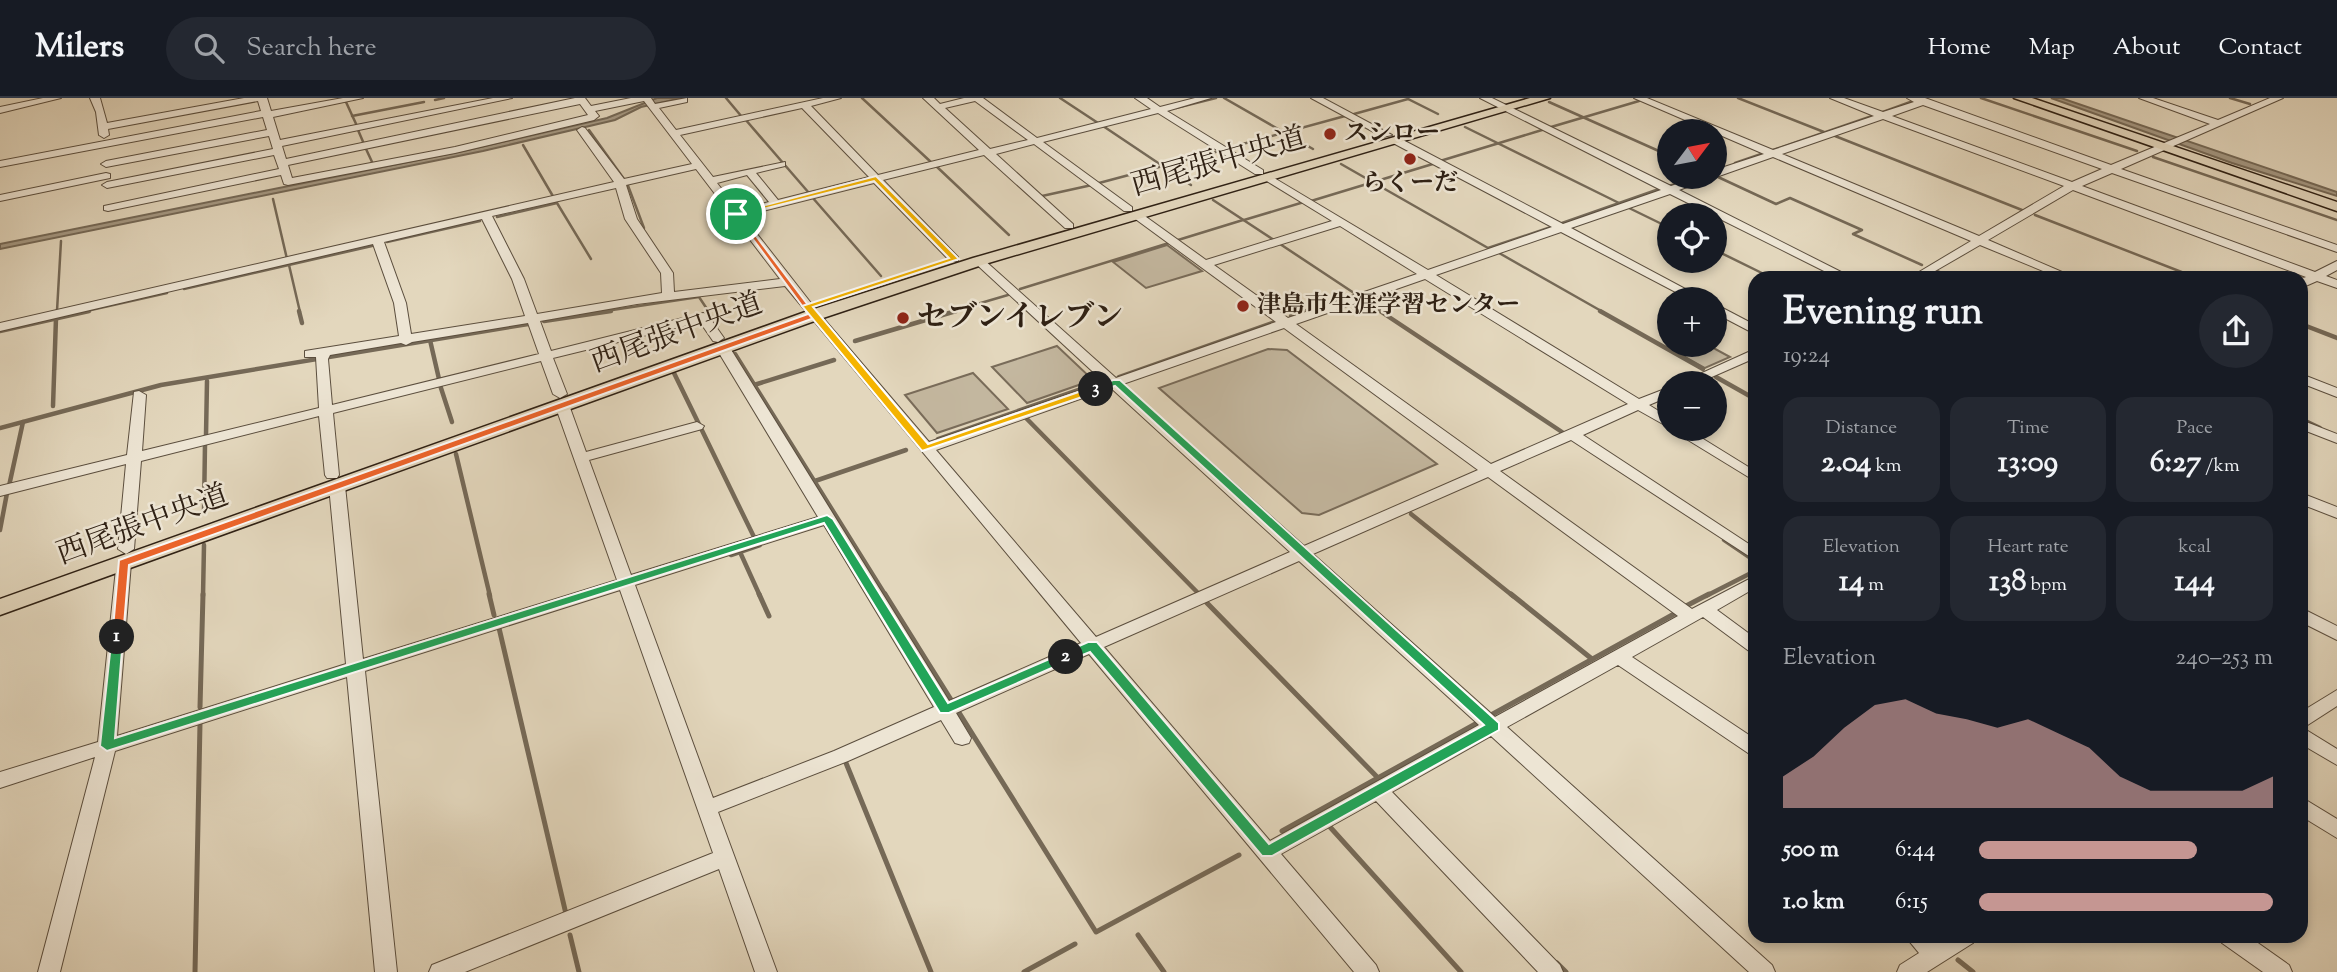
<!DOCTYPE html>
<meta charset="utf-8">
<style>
:root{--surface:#171b24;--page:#242831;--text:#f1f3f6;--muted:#9ea1a6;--line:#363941;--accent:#c59692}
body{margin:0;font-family:"Sorts Mill Goudy","Noto Serif JP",serif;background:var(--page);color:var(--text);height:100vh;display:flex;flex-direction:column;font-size:26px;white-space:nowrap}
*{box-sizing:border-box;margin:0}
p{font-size:23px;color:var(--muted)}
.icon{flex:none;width:38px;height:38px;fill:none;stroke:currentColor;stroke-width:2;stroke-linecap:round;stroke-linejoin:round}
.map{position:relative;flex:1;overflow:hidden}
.drawer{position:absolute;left:1748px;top:173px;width:560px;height:672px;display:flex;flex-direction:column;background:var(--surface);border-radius:21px;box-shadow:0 4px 10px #0003}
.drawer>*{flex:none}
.needle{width:46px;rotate:58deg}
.buttons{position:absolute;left:1657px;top:21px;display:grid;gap:14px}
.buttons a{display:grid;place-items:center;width:70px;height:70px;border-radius:50%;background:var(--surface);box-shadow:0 4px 10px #0003;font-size:35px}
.pin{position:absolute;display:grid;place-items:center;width:60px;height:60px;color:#fff;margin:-30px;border:4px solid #fff;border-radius:50%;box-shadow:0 2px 7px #0007}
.km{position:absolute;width:35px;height:35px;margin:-18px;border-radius:50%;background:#222;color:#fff;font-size:19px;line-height:35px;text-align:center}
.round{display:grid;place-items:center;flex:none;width:74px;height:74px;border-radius:37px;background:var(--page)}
.summary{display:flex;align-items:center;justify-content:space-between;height:119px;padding:0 35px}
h1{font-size:38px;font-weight:700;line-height:52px}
.stats{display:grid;grid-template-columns:repeat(3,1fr);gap:10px;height:119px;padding:7px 35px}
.stats div{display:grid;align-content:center;border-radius:18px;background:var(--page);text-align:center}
.stats b{font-size:30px;font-weight:700}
.stats small{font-size:19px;font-weight:400}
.stats p{font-size:19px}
.chart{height:196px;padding:14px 35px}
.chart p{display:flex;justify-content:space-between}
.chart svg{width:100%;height:126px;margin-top:7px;fill:var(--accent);opacity:.7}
ul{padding:0 35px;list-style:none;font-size:23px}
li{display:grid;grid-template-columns:112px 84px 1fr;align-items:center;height:52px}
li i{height:18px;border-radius:9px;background:var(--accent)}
header{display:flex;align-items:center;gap:42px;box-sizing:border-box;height:98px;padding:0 35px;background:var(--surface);border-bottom:2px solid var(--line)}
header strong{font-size:33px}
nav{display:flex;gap:38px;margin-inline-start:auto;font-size:24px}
.search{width:490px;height:63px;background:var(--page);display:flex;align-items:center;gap:18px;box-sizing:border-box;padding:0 24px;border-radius:38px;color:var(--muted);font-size:26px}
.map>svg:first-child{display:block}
.green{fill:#c4b8a0;stroke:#796c5a;stroke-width:2}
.water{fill:#a59984;stroke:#756957;stroke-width:2}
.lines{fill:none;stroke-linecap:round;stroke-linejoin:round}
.stream-far2{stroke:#756957;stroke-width:2.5}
.stream-far1{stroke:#756957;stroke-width:4.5}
.stream{stroke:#756957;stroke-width:5}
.minor-casing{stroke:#5b4e3e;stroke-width:2}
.major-casing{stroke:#2e2014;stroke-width:3}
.minor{fill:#ede5d4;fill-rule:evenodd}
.major{fill:#e3d7bd;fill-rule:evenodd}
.split-1{fill:#f0652b;stroke:#fff;stroke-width:2}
.split-2{fill:#22a559;stroke:#fff;stroke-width:2}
.split-3{fill:#22a559;stroke:#fff;stroke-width:2}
.split-4{fill:#f5b400;stroke:#fff;stroke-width:2}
.poi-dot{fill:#8f2418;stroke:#ede5d4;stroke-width:2.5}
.labels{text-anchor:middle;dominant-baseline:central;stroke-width:5;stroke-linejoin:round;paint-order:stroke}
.far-poi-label{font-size:24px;font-weight:bold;fill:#2e2014;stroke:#ede5d4;text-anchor:start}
.street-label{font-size:30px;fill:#2e2014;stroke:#ede5d4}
.poi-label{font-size:30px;font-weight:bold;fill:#2e2014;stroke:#ede5d4;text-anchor:start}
</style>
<header>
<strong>Milers</strong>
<div class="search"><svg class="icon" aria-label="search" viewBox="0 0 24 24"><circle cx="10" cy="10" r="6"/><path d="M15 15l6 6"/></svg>Search here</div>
<nav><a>Home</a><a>Map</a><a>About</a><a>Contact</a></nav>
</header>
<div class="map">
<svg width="2337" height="874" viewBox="0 0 2337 874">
<rect width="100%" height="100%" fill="#e3d7bd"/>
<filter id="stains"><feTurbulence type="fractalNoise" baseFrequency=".00286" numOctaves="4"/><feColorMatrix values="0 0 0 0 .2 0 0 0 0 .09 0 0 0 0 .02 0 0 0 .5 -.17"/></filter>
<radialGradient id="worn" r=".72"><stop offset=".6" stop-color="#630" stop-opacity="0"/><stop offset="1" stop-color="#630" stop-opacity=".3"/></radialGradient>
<g class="green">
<path d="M 1167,147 L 1202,173 L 1146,190 L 1113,164 Z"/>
<path d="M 1681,247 L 1708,247 L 1730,259 L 1705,270 L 1671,251 Z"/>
<path d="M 1057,248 L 1093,282 L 1027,305 L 992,269 Z"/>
<path d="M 1268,251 L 1287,252 L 1437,366 L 1319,417 L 1302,415 L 1159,290 Z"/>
<path d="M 973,275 L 1008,311 L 937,335 L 905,297 Z"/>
</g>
<g class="water">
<path d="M 657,0 L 682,0 L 641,9 L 615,22 L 483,53 L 0,151 L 0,146 L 468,52 L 607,20 Z"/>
<path d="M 2051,0 L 2061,0 L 2337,94 L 2337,98 L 2232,65 Z"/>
</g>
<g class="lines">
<g class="stream-far2">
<path d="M 726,0 L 742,19"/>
<path d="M 862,0 L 932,65"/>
<path d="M 1060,0 L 1098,25"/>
<path d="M 1224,0 L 1313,51"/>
<path d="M 1738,0 L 1824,34"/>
<path d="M 1981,0 L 2137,53"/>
<path d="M 2230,0 L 2250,6"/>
<path d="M 1408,1 L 1438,16"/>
<path d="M 435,2 L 444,0"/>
<path d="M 346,4 L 357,28"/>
<path d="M 1549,4 L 1670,58"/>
<path d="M 1176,10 L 1216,0"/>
<path d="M 1880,15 L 1913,3"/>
<path d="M 1354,16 L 1408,1"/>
<path d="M 352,18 L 424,4"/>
<path d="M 745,21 L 809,95"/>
<path d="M 1103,28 L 1191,87"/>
<path d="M 1465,29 L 1619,105"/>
<path d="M 1551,29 L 1639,3"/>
<path d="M 358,32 L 364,46"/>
<path d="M 589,32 L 624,81"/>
<path d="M 1835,38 L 2022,112"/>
<path d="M 523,47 L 554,100"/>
<path d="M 1228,50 L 1345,18"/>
<path d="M 366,51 L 373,66"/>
<path d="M 1773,52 L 1875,17"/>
<path d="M 2153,59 L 2337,122"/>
<path d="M 1440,63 L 1542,32"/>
<path d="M 1735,65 L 1764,55"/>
<path d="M 1341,66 L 1488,150 L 1551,129"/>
<path d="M 936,68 L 1009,137"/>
<path d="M 1718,79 L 1776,106 L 1790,100 L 1862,132 L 1853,136 L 1922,167"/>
<path d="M 627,85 L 644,130"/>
<path d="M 1099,85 L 1219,53"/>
<path d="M 1669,88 L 1697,79"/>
<path d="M 1042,98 L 1092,87"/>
<path d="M 812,99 L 881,178"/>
<path d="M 273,101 L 287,161"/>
<path d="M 1213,102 L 1274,142"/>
<path d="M 1311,103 L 1436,65"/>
<path d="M 1629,110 L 1670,130"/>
<path d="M 2035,117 L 2197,180"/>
<path d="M 497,119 L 557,105 L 591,161"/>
<path d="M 1244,122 L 1304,104"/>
<path d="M 1562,125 L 1659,91"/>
<path d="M 1178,142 L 1243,122"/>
<path d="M 387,144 L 480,123"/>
<path d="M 1280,146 L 1357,197"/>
<path d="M 1715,152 L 1772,180"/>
<path d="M 1499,155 L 1603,214"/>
<path d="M 289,167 L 300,214"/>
<path d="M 1937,173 L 1953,180"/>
<path d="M 2297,180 L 2304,176"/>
<path d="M 184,191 L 372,148"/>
<path d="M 1020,191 L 1169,145"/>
<path d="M 1364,202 L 1383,214"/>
<path d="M 57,213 L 61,143"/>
<path d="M 82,214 L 167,195"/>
<path d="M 599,214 L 699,199 L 709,214"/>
<path d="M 950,214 L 1008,197"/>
<path d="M 1302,214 L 1355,197"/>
</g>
<g class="stream-far1">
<path d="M 299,213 L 302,225"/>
<path d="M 707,213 L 717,228"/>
<path d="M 1380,213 L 1562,334"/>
<path d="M 1600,213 L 1703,271"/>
<path d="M 1291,218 L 1307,213"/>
<path d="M 544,223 L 611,213"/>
<path d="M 2301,226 L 2337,240"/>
<path d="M 0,233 L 89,213"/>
<path d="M 651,235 L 654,234 L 662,250"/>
<path d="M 430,242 L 439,281"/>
<path d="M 855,243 L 956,213"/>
<path d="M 735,256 L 886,498"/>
<path d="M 674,275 L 754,439"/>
<path d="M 1119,279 L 1275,224"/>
<path d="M 1716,279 L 1755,301"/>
<path d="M 440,287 L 452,324"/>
<path d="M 754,287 L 834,262"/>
<path d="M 53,308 L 56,220"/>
<path d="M 1026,320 L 1197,494"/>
<path d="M 2301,321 L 2320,330"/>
<path d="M 0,330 L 161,287 L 528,226"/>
<path d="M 206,337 L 207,283"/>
<path d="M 938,341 L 1101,284"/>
<path d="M 456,356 L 490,498"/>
<path d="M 815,383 L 906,352"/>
<path d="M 9,388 L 23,324"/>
<path d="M 204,413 L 205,346"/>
<path d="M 1411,416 L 1513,498"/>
<path d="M 0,432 L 7,395"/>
<path d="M 1724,442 L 1755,463"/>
<path d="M 740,454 L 760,498"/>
<path d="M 731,457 L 760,447"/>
<path d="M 203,498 L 204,447"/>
<path d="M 1706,498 L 1755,473"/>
</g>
<g class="stream">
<path d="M 489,496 L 494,517"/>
<path d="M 759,496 L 769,518"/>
<path d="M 885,496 L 1096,834 L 1239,757"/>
<path d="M 1511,496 L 1592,561"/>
<path d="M 1207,505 L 1382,684"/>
<path d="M 1686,508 L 1709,496"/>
<path d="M 499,530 L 566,816"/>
<path d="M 200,609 L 203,496"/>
<path d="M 1491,617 L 1674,516"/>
<path d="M 846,665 L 931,874"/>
<path d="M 1330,729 L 1461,874"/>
<path d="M 1282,733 L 1479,624"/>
<path d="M 570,837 L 579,874"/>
<path d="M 1138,837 L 1164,874"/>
<path d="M 1958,862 L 1973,874"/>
<path d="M 1557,865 L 1566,874"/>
<path d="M 195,874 L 200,625"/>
<path d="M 1024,874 L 1075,846"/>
</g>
<g class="minor-casing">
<g id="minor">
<path d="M 43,0 L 61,0 L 0,15 L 0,9 Z"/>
<path d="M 90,0 L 100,0 L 107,25 L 244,0 L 267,0 L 271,13 L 343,0 L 363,0 L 273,19 L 280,42 L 493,0 L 512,0 L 282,48 L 286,61 L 575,0 L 585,0 L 591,8 L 631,0 L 651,0 L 655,6 L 687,0 L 687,4 L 659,10 L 676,32 L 823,0 L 841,0 L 811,8 L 878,77 L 979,52 L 923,0 L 934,0 L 940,6 L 964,0 L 983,0 L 1037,40 L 1151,11 L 1135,0 L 1147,0 L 1160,9 L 1195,0 L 1211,0 L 1167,13 L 1263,72 L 1263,76 L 1255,76 L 1158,15 L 1043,44 L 1132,109 L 1132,113 L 1124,113 L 1034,46 L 996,56 L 1073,126 L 1073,130 L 1065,130 L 984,57 L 883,82 L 958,159 L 958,163 L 950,163 L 874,85 L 743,118 L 818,214 L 929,344 L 1104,284 L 975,165 L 975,161 L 983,161 L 1116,280 L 1276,224 L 1134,120 L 1134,116 L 1142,116 L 1206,162 L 1332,123 L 1265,82 L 1265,78 L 1269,77 L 1428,172 L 1552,129 L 1393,45 L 1393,41 L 1401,41 L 1563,126 L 1661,92 L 1480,0 L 1492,0 L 1671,88 L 1698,79 L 1713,79 L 1679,92 L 1853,180 L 1838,180 L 1670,96 L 1571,130 L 1704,201 L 1689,201 L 1561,134 L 1436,177 L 1639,301 L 1670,289 L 1670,298 L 1649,307 L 1670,320 L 1670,330 L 1638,312 L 1583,337 L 1755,450 L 1755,462 L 1571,342 L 1500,373 L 1692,511 L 1755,478 L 1755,490 L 1717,512 L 1755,540 L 1755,555 L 1749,553 L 1703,519 L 1632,559 L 1755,641 L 1755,657 L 1748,655 L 1618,567 L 1507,629 L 1772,867 L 1775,874 L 1749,874 L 1491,638 L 1392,694 L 1560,867 L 1563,874 L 1538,874 L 1376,703 L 1281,756 L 1376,867 L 1379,874 L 1354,874 L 1089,556 L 956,615 L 971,640 L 969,645 L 962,647 L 955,645 L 941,622 L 848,663 L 718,714 L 777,874 L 755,874 L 719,771 L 465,874 L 429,874 L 432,867 L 713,755 L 620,492 L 365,573 L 397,874 L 375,874 L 347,579 L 115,653 L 60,874 L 38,874 L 95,659 L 0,690 L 0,674 L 98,644 L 117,461 L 129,461 L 131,465 L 117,638 L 346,566 L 329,388 L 332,385 L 342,385 L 345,388 L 363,561 L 617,482 L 555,307 L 557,304 L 562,303 L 569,307 L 586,354 L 697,324 L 704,328 L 702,331 L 589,362 L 631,477 L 818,419 L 716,250 L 718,247 L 723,246 L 730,250 L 949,603 L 1081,545 L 785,188 L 637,206 L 540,223 L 551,253 L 703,215 L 707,216 L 724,240 L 718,244 L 713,243 L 700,224 L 553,260 L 567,296 L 560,300 L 553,296 L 541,263 L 333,315 L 339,377 L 337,380 L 327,380 L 325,377 L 319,318 L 141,363 L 134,451 L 126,456 L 118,451 L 126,366 L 0,398 L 0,388 L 127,357 L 134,294 L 139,293 L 146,297 L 142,353 L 319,310 L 316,259 L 305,259 L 305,253 L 399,238 L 394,205 L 373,146 L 0,233 L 0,225 L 614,84 L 577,32 L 582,29 L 585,30 L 624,81 L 692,66 L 644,3 L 595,13 L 599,18 L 594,22 L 455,55 L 288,87 L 284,86 L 281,77 L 108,113 L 104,112 L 104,108 L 279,71 L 274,57 L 107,90 L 102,87 L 107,84 L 273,51 L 269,38 L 106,69 L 101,66 L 106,63 L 267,32 L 263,19 L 0,69 L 0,63 L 261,13 L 258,3 L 108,31 L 109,37 L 104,40 L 99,37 L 96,14 ZM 975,3 L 1028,42 L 990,51 L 945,10 ZM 580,6 L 588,17 L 455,49 L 292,80 L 288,67 ZM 802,10 L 869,79 L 778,102 L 756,75 L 785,68 L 785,64 L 713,79 L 680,37 ZM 696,71 L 780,181 L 674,194 L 673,175 L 637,121 L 626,87 ZM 747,77 L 769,104 L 738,112 L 717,85 ZM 616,90 L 625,121 L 661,175 L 662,195 L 537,216 L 524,181 L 492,118 ZM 482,121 L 512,181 L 525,218 L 411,236 L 406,205 L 384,144 ZM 1340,128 L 1417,176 L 1288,220 L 1214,167 ZM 1425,181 L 1628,306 L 1491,366 L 1296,226 ZM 528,225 L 539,256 L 332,307 L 328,261 L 330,257 L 401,245 L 406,247 L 412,244 ZM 1284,230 L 1478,372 L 1304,448 L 1123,286 ZM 1111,290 L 1290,454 L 1096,539 L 936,352 ZM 1488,379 L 1678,518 L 1495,619 L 1313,456 ZM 824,427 L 934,609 L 834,653 L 713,700 L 635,487 ZM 1299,463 L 1479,627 L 1270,743 L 1104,549 Z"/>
<path d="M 1311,0 L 1323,0 L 1392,37 L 1383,39 Z"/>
<path d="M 1634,0 L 1647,0 L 1773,52 L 1874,18 L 1830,0 L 1844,0 L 1883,14 L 1914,4 L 1907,0 L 1925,0 L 2111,67 L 2210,26 L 2139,0 L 2153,0 L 2218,22 L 2270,0 L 2283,0 L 2121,71 L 2337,147 L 2337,154 L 2112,75 L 2082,88 L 2315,174 L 2337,163 L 2337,172 L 2326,178 L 2337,182 L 2337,190 L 2317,183 L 2301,190 L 2301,181 L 2306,179 L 2073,92 L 1988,142 L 2076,180 L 2060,180 L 1980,147 L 1923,180 L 1909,180 L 1971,143 L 1773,59 L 1719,78 L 1713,79 L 1715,72 L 1764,56 ZM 1923,7 L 2102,71 L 2072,84 L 1892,18 ZM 1883,21 L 2064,88 L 1979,138 L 1782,56 Z"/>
<path d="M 106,75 L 110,76 L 110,80 L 0,103 L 0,97 Z"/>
<path d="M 1715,206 L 1755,227 L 1755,236 L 1715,215 Z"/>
<path d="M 1755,251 L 1755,260 L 1698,285 L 1680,285 Z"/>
<path d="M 2301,276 L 2337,290 L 2337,299 L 2301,285 Z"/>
<path d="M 2301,322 L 2337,336 L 2337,345 L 2301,331 Z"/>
<path d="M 1670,331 L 1687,331 L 1755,373 L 1755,383 Z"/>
<path d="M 2301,395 L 2337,409 L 2337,420 L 2301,406 Z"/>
<path d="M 2301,510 L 2337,528 L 2337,542 L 2301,524 Z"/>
<path d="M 2337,592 L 2337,608 L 2303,630 L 2337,651 L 2337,667 L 2301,646 L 2301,614 Z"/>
<path d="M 2301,699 L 2337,721 L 2337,740 L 2301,718 Z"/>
<path d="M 1905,838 L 1931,838 L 1937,844 L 1946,838 L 1976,838 L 1973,845 L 1927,874 L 1897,874 L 1900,867 L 1919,855 Z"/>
<path d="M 2219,838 L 2248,838 L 2289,867 L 2292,874 L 2263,874 L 2222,845 Z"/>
</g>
</g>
<g class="major-casing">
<g id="major">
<path d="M 1530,0 L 1550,0 L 985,166 L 820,221 L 0,517 L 0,501 L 808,213 L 973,160 Z"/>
<path d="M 2014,0 L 2032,0 L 2337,104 L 2337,113 Z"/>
</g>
</g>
<use href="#minor" class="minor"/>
<use href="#major" class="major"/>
</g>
<path class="split-1" d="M 733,114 L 738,114 L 817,219 L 129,467 L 123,539 L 121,542 L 112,542 L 119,462 L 808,216 Z"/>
<path class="split-2" d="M 827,417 L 833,421 L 948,605 L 1061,556 L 1070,556 L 1070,562 L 949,615 L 940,615 L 824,425 L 107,653 L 100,648 L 112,536 L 121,536 L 123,539 L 115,640 Z"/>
<path class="split-3" d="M 1113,282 L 1120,282 L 1499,625 L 1499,632 L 1272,758 L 1262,758 L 1090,554 L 1070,562 L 1061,562 L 1061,556 L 1088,544 L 1097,544 L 1269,746 L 1484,627 L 1115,288 L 1096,294 L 1092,291 Z"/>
<path class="split-4" d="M 876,78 L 959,161 L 813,209 L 928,346 L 1093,289 L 1100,289 L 1100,293 L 922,353 L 802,208 L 949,160 L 874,83 L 736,118 L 732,116 Z"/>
<g class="poi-dot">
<circle cx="1330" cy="36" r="7"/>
<circle cx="1410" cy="61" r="7"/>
<circle cx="1243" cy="208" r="7"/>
<circle cx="903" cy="220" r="7"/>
</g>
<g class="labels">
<g class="far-poi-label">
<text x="1344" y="36">スシロー</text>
<text x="1410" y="86" text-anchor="middle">らくーだ</text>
<text x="1257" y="208">津島市生涯学習センター</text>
</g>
<g class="street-label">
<text transform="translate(1219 65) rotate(-16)">西尾張中央道</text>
<text transform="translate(677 236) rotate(-20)">西尾張中央道</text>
<text transform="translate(143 428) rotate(-20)">西尾張中央道</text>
</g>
<g class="poi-label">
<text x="917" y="220">セブンイレブン</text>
</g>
</g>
<rect width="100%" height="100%" filter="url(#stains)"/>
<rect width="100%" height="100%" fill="url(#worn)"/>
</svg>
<div class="buttons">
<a><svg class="needle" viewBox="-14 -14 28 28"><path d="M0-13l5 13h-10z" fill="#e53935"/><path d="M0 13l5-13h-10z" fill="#9ea1a6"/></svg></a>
<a><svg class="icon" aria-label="locate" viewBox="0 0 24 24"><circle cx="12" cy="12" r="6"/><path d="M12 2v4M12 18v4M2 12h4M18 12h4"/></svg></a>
<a>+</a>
<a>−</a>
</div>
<div class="pin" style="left:736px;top:116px;background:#1e9e55"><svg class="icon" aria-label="arrive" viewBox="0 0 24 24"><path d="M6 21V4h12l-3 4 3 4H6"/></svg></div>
<b class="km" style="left:117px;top:539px">1</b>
<b class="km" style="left:1066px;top:559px">2</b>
<b class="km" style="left:1096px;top:291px">3</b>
<section class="drawer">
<div class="summary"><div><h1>Evening run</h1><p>19:24</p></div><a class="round"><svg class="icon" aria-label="share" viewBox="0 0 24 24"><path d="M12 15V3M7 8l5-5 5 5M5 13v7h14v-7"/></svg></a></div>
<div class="stats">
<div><p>Distance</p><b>2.04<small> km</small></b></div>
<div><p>Time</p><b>13:09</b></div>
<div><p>Pace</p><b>6:27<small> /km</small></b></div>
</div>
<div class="stats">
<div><p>Elevation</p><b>14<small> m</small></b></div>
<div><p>Heart rate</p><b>138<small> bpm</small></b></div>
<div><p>kcal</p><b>144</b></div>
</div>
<div class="chart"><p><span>Elevation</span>240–253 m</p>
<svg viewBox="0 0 160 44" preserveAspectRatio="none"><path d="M0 44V33L10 26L20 16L30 8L40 6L50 11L60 13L70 16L80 13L90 18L100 23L110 33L120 38L130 38L140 38L150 38L160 33V44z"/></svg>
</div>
<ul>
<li><b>500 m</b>6:44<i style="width:74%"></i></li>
<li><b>1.0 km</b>6:15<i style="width:100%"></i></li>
</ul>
</section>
</div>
